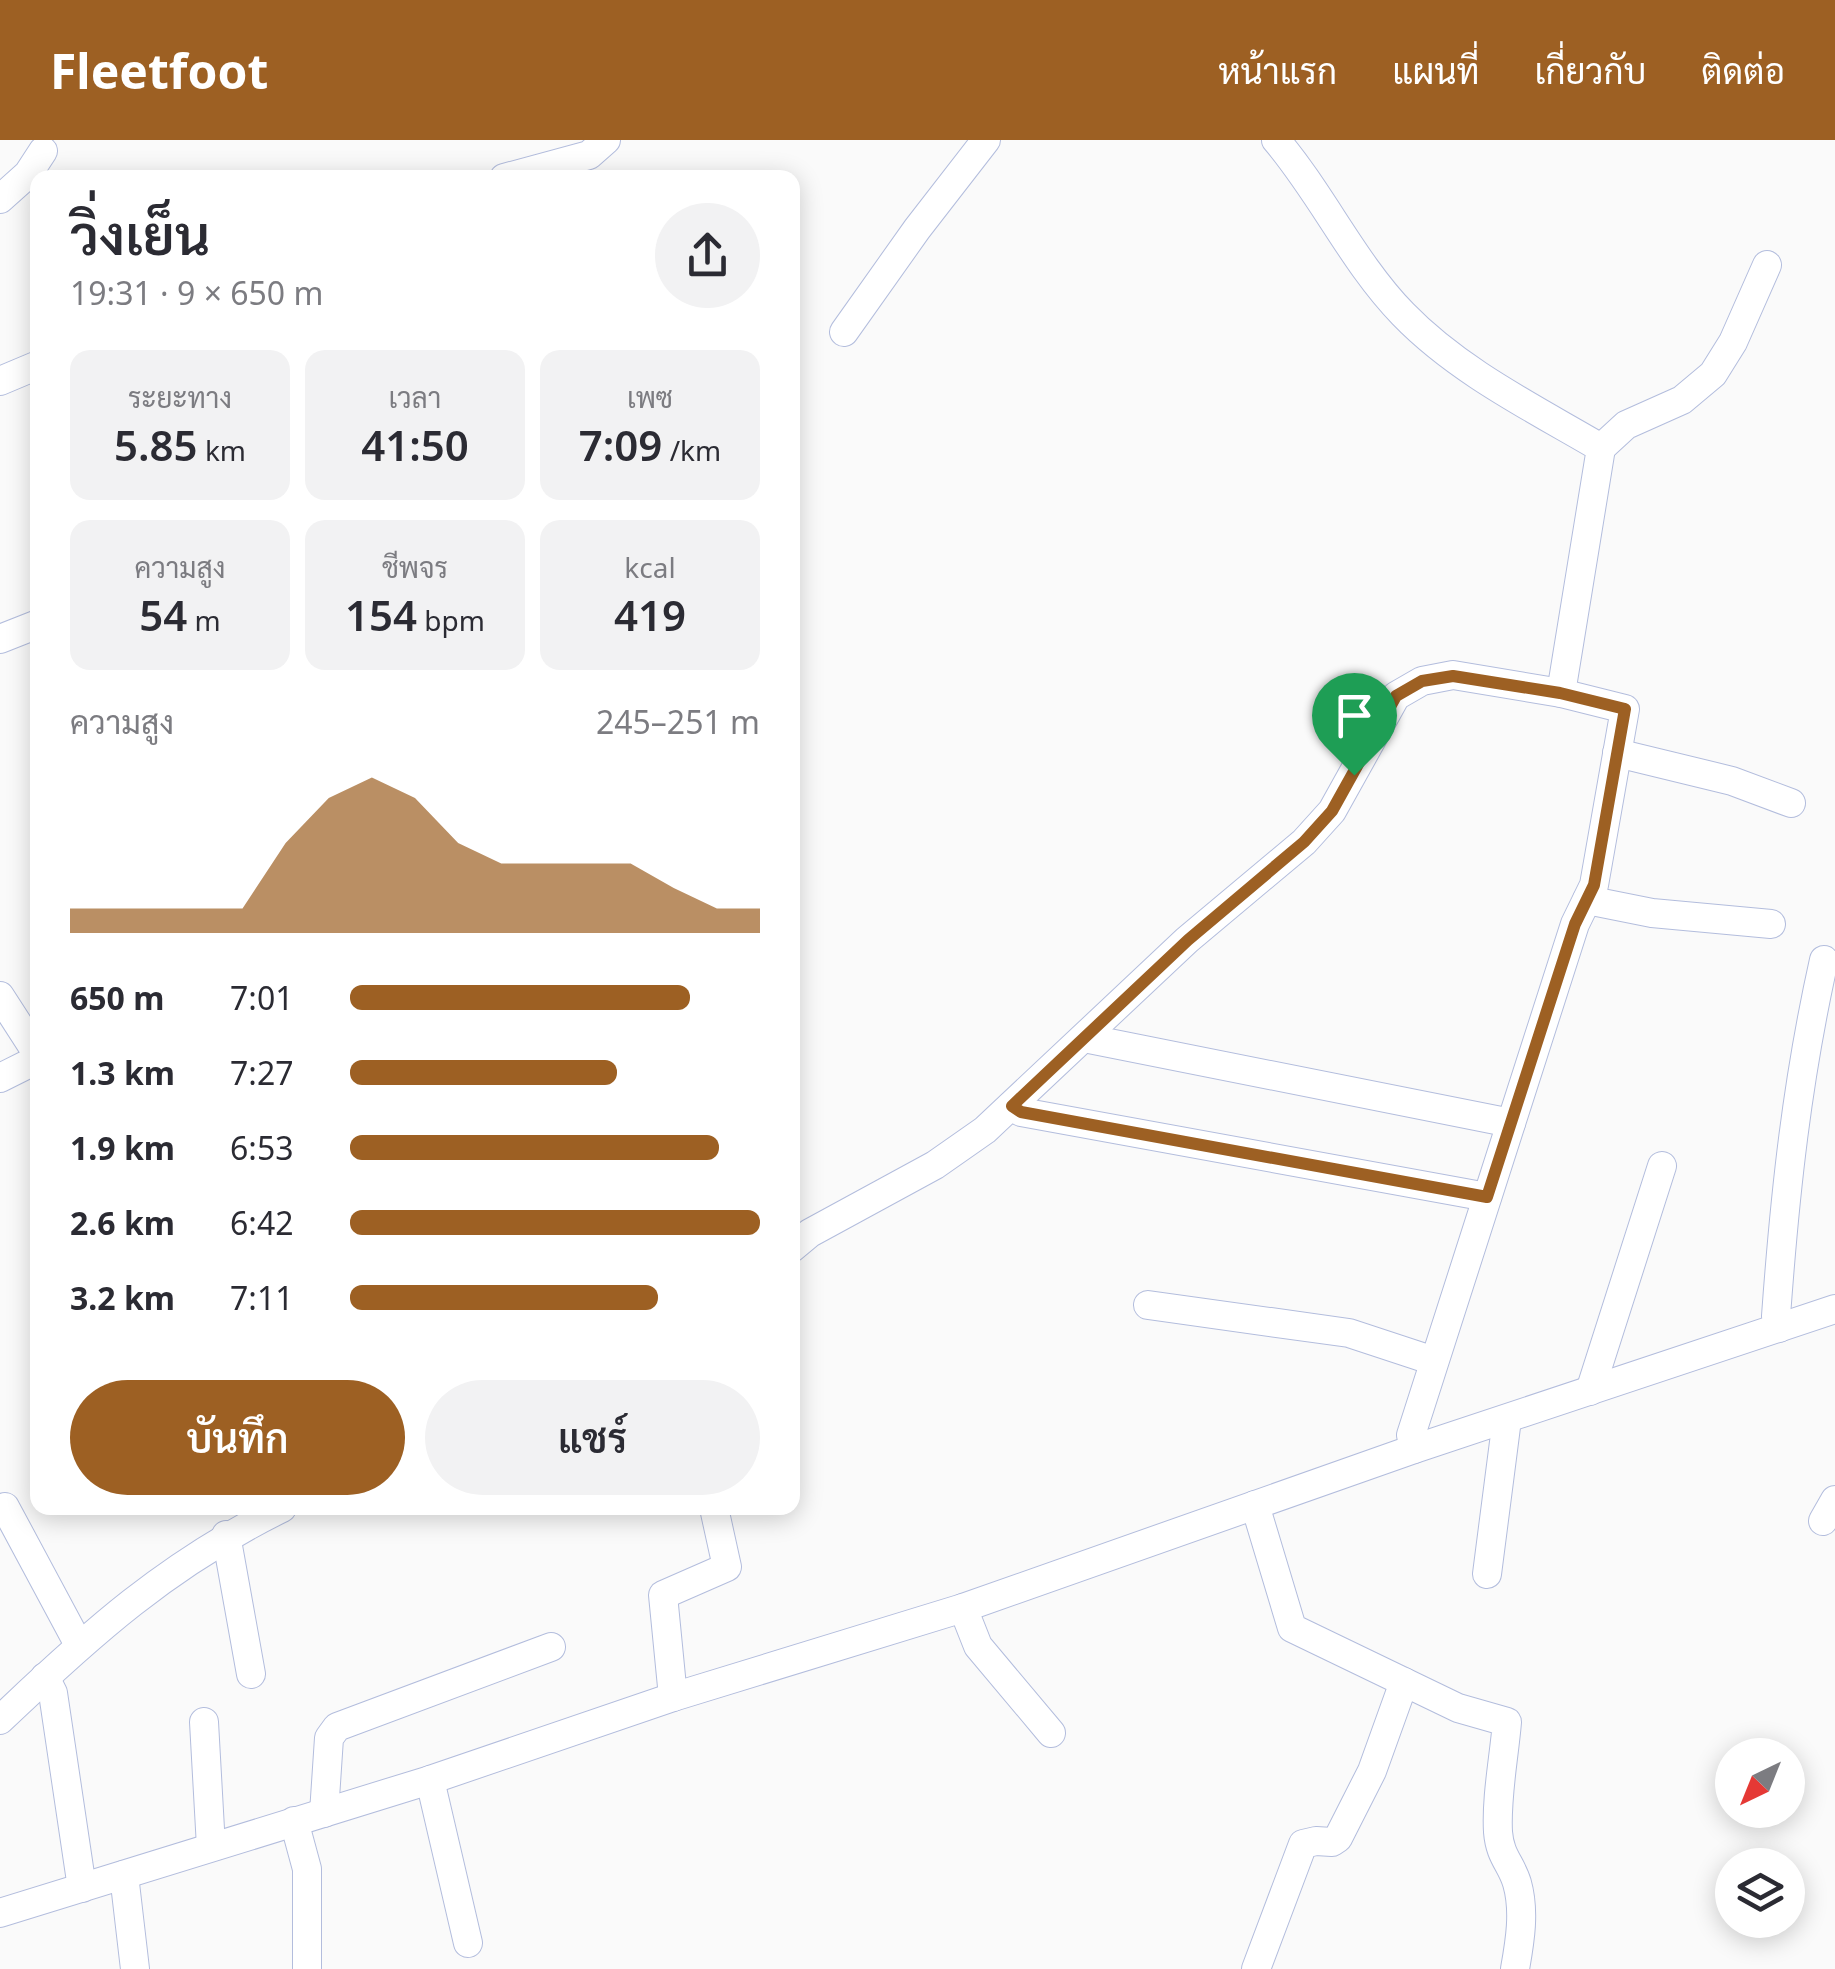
<!DOCTYPE html>
<html lang="th">
<meta charset="utf-8">
<style>
:root{--surface:#fff;--page:#f2f2f3;--text:#2b2b33;--muted:#7c7c81;--accent:#9d6023}
body{margin:0;font-family:"Noto Sans",Sarabun,sans-serif;background:var(--page);color:var(--text);height:100vh;display:flex;flex-direction:column;font-size:38px;white-space:nowrap}
*{box-sizing:border-box;margin:0}
p{font-size:32px;color:var(--muted)}
.icon{flex:none;width:55px;height:55px;fill:none;stroke:currentColor;stroke-width:2;stroke-linecap:round;stroke-linejoin:round}
.map{position:relative;flex:1;overflow:hidden}
.drawer{position:absolute;left:30px;top:30px;width:770px;height:1345px;display:flex;flex-direction:column;background:var(--surface);border-radius:20px;box-shadow:0 5px 25px #0003}
.drawer>*{flex:none}
.needle{width:65px;rotate:223deg}
.tools{position:absolute;left:1715px;top:1598px;display:grid;gap:20px}
.tools a{display:grid;place-items:center;width:90px;height:90px;border-radius:50%;background:var(--surface);box-shadow:0 5px 25px #0003;font-size:50px}
.pin{position:absolute;display:grid;place-items:center;width:85px;height:85px;color:#fff;margin:-102px -42px;border-radius:50% 50% 50% 0;rotate:-45deg;box-shadow:0 0 10px #0007}
.pin .icon{rotate:45deg}
.round{display:grid;place-items:center;flex:none;width:105px;height:105px;border-radius:52px;background:var(--page)}
.head{display:flex;align-items:center;justify-content:space-between;height:170px;padding:0 40px}
h1{font-size:55px;font-weight:600;line-height:75px}
.stats{display:grid;grid-template-columns:repeat(3,1fr);gap:15px;height:170px;padding:10px 40px}
.stats div{display:grid;align-content:center;border-radius:20px;background:var(--page);text-align:center}
.stats b{font-size:42px;font-weight:600}
.stats small{font-size:28px;font-weight:400}
.stats p{font-size:28px}
.chart{height:280px;padding:20px 40px}
.chart p{display:flex;justify-content:space-between}
.chart svg{width:100%;height:180px;margin-top:10px;fill:var(--accent);opacity:.7}
.cta{display:flex;gap:20px;margin-top:auto;padding:20px 40px}
.cta a{flex:1;height:115px;border-radius:60px;background:var(--accent);color:#fff;font-size:40px;font-weight:600;line-height:115px;text-align:center}
.cta a+a{background:var(--page);color:var(--text)}
ul{padding:0 40px;list-style:none;font-size:32px}
li{display:grid;grid-template-columns:160px 120px 1fr;align-items:center;height:75px}
li i{height:25px;border-radius:12px;background:var(--accent)}
header{display:flex;align-items:center;gap:60px;box-sizing:border-box;height:140px;padding:0 50px;background:var(--accent);color:#fff}
header strong{font-size:48px}
nav{display:flex;gap:55px;margin-inline-start:auto;font-size:35px}
.map>svg:first-child{display:block}
.lines{fill:none;stroke-linecap:round;stroke-linejoin:round}
.minor-casing{stroke:#b3bddd;stroke-width:30}
.minor{stroke:#fff;stroke-width:28}
.route-casing{stroke:#fff;stroke-width:20}
.route{stroke:#9d6023;stroke-width:12}
</style>
<header>
<strong>Fleetfoot</strong>
<nav><a>หน้าแรก</a><a>แผนที่</a><a>เกี่ยวกับ</a><a>ติดต่อ</a></nav>
</header>
<div class="map">
<svg width="1835" height="1829" viewBox="0 0 1835 1829">
<rect width="100%" height="100%" fill="#fafafa"/>
<g class="lines">
<g class="minor-casing">
<g id="minor">
<path d="M 504,38 L 589,15 L 606,0"/>
<path d="M 0,59 L 28,34 L 43,11"/>
<path d="M 844,192 L 917,89 L 986,0"/>
<path d="M 0,241 L 38,225"/>
<path d="M 1601,308 L 1626,285 L 1682,260 L 1713,234 L 1733,202 L 1767,125"/>
<path d="M 0,499 L 38,484"/>
<path d="M 1617,613 L 1732,641 L 1791,663"/>
<path d="M 1587,760 L 1652,773 L 1771,784"/>
<path d="M 0,856 L 38,915"/>
<path d="M 1084,898 L 1511,983"/>
<path d="M 0,938 L 38,919"/>
<path d="M 1011,966 L 1021,972 L 1487,1057"/>
<path d="M 792,1108 L 810,1093 L 935,1025 L 985,990 L 1187,800 L 1304,702 L 1332,671 L 1396,556 L 1422,541 L 1453,535 L 1561,553 L 1601,308 C 1533,268 1458,231 1403,174 C 1354,124 1322,54 1276,0"/>
<path d="M 1148,1165 L 1349,1193 L 1434,1221"/>
<path d="M 1779,1188 L 1776,1176 C 1785,1052 1797,941 1824,820"/>
<path d="M 1590,1251 L 1662,1026"/>
<path d="M 1414,1309 L 1411,1295 L 1575,784 L 1594,745 L 1625,569 L 1561,553"/>
<path d="M 1255,1365 L 1292,1488 L 1458,1568 L 1507,1582 C 1504,1618 1496,1657 1498,1692 C 1500,1717 1511,1723 1517,1743 C 1525,1771 1520,1801 1515,1829"/>
<path d="M 5,1367 L 79,1505"/>
<path d="M 1823,1381 L 1835,1360"/>
<path d="M 226,1395 L 251,1534"/>
<path d="M 1487,1434 L 1507,1279"/>
<path d="M 963,1468 L 978,1506 L 1051,1593"/>
<path d="M 45,1537 L 53,1553 L 82,1748"/>
<path d="M 673,1557 L 663,1455 L 727,1427 L 714,1368"/>
<path d="M 0,1580 C 91,1493 168,1424 282,1368"/>
<path d="M 204,1582 L 211,1707"/>
<path d="M 430,1640 L 468,1803"/>
<path d="M 324,1673 L 329,1598 L 337,1587 L 551,1507"/>
<path d="M 294,1681 L 307,1729 L 307,1829"/>
<path d="M 124,1735 L 135,1829"/>
<path d="M 0,1773 L 430,1640 L 673,1557 L 963,1468 L 1414,1309 L 1835,1169"/>
<path d="M 1256,1829 L 1303,1704 L 1316,1701 L 1332,1702 L 1338,1698 L 1372,1631 L 1404,1542"/>
</g>
</g>
<use href="#minor" class="minor"/>
</g>
<g class="lines">
<g class="route-casing">
<path id="route" d="M 1453,536 L 1560,553 L 1625,569 L 1594,745 L 1575,784 L 1487,1057 L 1021,972 L 1012,966 L 1188,800 L 1304,702 L 1332,671 L 1396,556 L 1422,541 Z"/>
</g>
<use href="#route" class="route"/>
</g>
</svg>
<div class="tools">
<a><svg class="needle" viewBox="-14 -14 28 28"><path d="M0-13l5 13h-10z" fill="#e53935"/><path d="M0 13l5-13h-10z" fill="#7c7c81"/></svg></a>
<a><svg class="icon" aria-label="layers" viewBox="0 0 24 24"><path d="M12 4l9 5-9 5-9-5zM3 14l9 5 9-5"/></svg></a>
</div>
<div class="pin" style="left:1354px;top:635px;background:#1e9e55"><svg class="icon" aria-label="arrive" viewBox="0 0 24 24"><path d="M6 21V4h12l-3 4 3 4H6"/></svg></div>
<section class="drawer">
<div class="head"><div><h1>วิ่งเย็น</h1><p>19:31 · 9 × 650 m</p></div><a class="round"><svg class="icon" aria-label="share" viewBox="0 0 24 24"><path d="M12 15V3M7 8l5-5 5 5M5 13v7h14v-7"/></svg></a></div>
<div class="stats">
<div><p>ระยะทาง</p><b>5.85<small> km</small></b></div>
<div><p>เวลา</p><b>41:50</b></div>
<div><p>เพซ</p><b>7:09<small> /km</small></b></div>
</div>
<div class="stats">
<div><p>ความสูง</p><b>54<small> m</small></b></div>
<div><p>ชีพจร</p><b>154<small> bpm</small></b></div>
<div><p>kcal</p><b>419</b></div>
</div>
<div class="chart"><p><span>ความสูง</span>245–251 m</p>
<svg viewBox="0 0 160 44" preserveAspectRatio="none"><path d="M0 44V38L10 38L20 38L30 38L40 38L50 22L60 11L70 6L80 11L90 22L100 27L110 27L120 27L130 27L140 33L150 38L160 38V44z"/></svg>
</div>
<ul>
<li><b>650 m</b>7:01<i style="width:83%"></i></li>
<li><b>1.3 km</b>7:27<i style="width:65%"></i></li>
<li><b>1.9 km</b>6:53<i style="width:90%"></i></li>
<li><b>2.6 km</b>6:42<i style="width:100%"></i></li>
<li><b>3.2 km</b>7:11<i style="width:75%"></i></li>
</ul>
<div class="cta"><a>บันทึก</a><a>แชร์</a></div>
</section>
</div>
